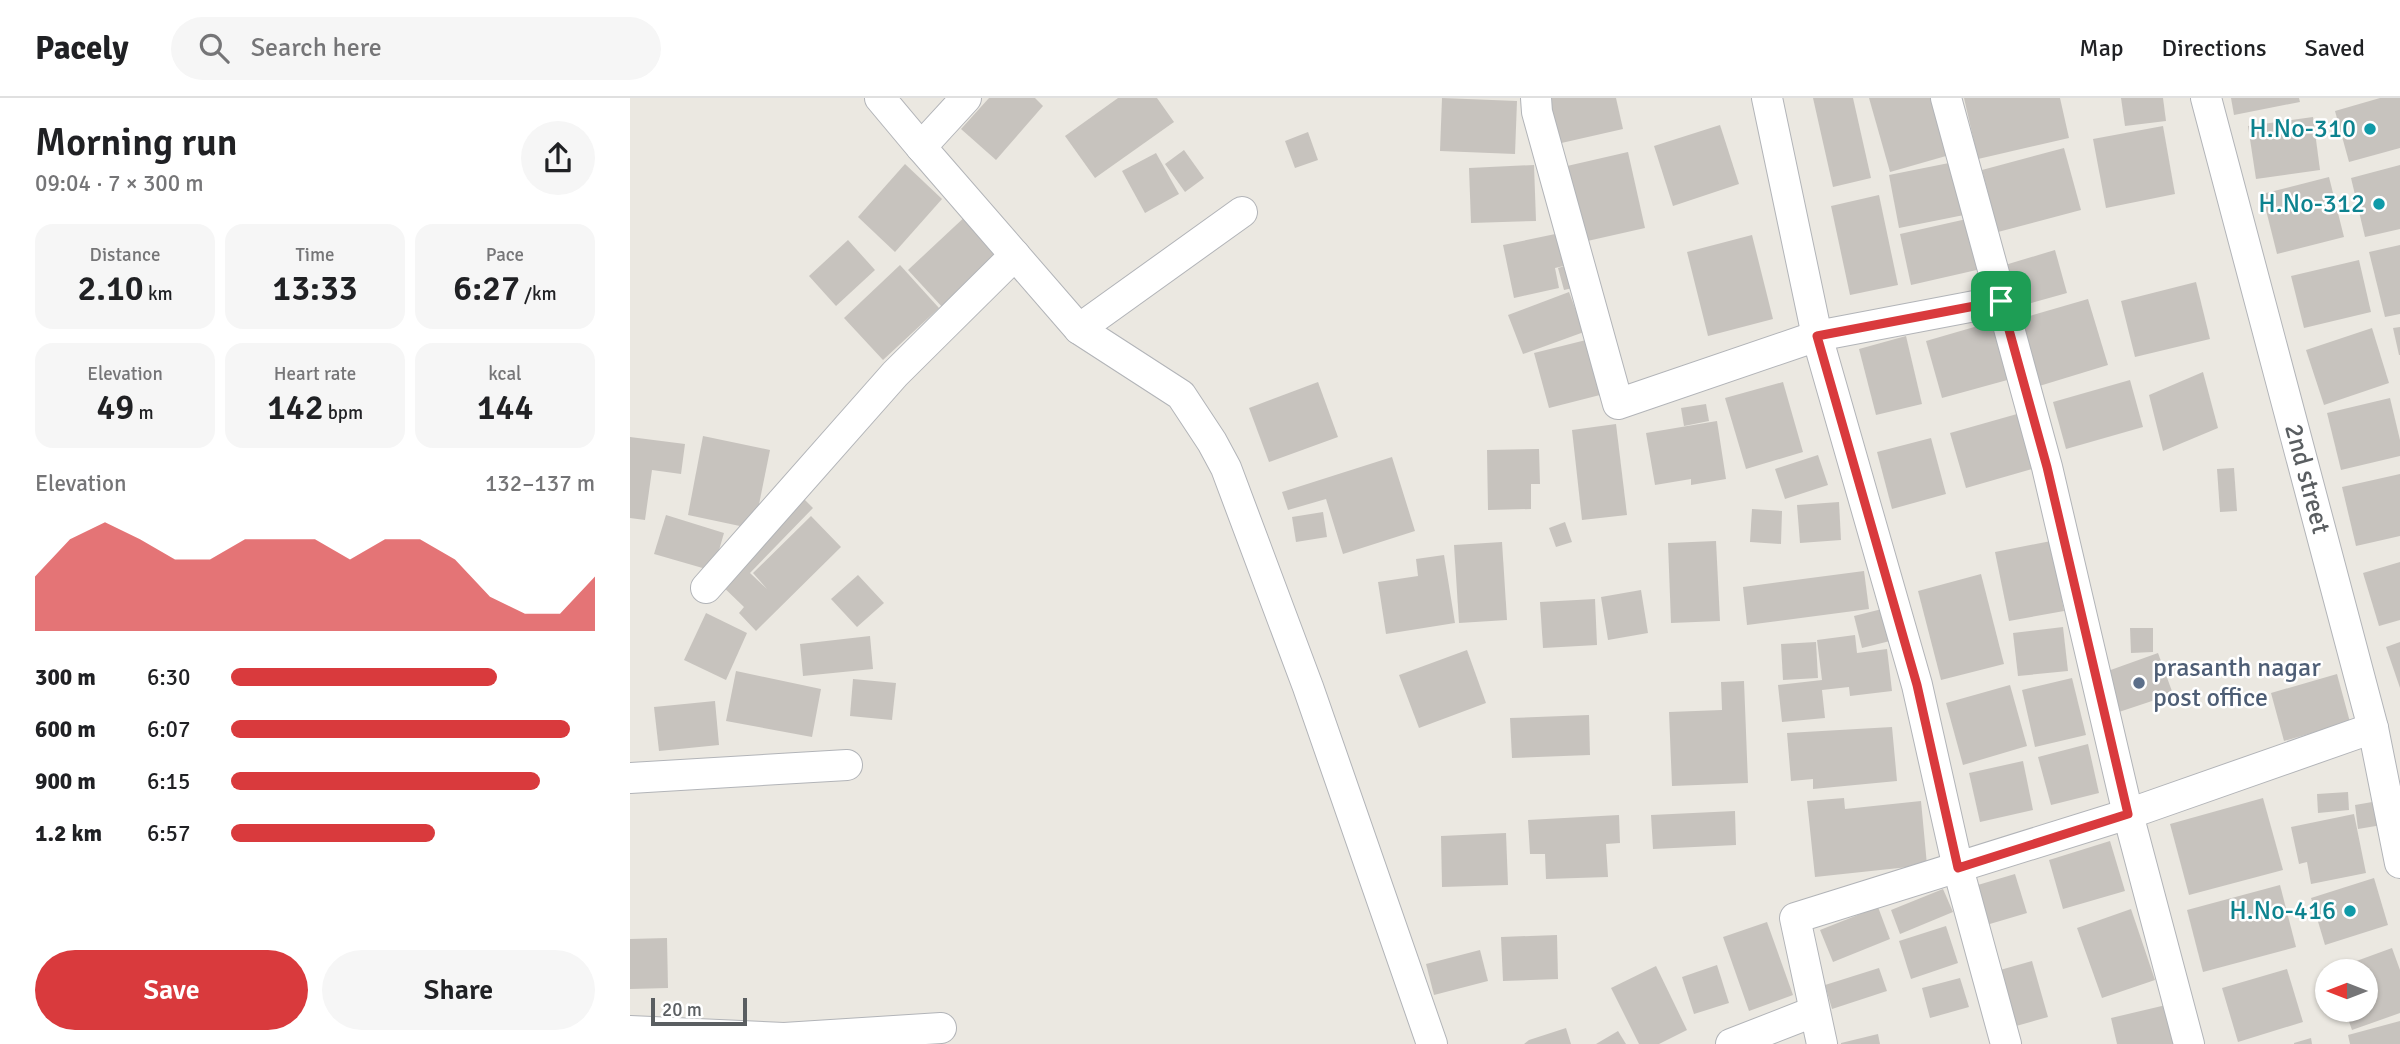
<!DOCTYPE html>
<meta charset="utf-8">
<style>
:root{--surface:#fff;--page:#f6f6f6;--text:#202124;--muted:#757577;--line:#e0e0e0;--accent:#d93a3d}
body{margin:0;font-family:Signika,sans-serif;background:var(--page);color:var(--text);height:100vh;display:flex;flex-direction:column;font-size:26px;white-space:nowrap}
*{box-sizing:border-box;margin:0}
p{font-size:23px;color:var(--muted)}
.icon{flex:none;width:38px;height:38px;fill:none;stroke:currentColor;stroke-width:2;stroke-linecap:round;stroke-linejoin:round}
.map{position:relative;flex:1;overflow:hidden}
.details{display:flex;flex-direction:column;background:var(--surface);width:630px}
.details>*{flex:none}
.needle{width:46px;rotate:270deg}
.buttons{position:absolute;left:1685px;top:861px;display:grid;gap:14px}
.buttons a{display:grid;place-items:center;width:63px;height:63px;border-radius:50%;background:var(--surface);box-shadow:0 2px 5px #0004;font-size:35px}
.scale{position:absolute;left:21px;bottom:18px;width:96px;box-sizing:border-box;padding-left:7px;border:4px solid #5a5e61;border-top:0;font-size:19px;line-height:24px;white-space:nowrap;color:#5a5e61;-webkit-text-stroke:5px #fff;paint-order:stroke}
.pin{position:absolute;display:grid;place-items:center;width:60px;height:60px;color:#fff;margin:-30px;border-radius:14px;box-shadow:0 4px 10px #0006}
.round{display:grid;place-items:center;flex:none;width:74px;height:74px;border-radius:37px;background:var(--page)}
.overview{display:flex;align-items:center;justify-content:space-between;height:119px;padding:0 35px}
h1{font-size:38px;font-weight:600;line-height:52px}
.figures{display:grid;grid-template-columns:repeat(3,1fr);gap:10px;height:119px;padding:7px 35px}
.figures div{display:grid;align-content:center;border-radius:18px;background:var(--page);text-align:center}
.figures b{font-size:35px;font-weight:600}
.figures small{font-size:19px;font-weight:400}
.figures p{font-size:19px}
.chart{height:196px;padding:14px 35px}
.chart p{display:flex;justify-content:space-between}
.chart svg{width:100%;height:126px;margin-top:7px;fill:var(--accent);opacity:.7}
.primary-button{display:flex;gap:14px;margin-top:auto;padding:14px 35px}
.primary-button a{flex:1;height:80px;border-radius:42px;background:var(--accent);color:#fff;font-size:28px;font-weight:600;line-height:80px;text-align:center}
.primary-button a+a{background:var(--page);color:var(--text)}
ul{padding:0 35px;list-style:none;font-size:23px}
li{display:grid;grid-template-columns:112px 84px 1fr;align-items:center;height:52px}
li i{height:18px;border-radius:9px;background:var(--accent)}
header{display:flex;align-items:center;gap:42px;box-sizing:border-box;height:98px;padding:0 35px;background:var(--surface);border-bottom:2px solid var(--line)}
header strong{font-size:33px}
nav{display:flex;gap:38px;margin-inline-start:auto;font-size:24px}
.search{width:490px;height:63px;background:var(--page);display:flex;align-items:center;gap:18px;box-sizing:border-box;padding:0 24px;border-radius:38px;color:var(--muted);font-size:26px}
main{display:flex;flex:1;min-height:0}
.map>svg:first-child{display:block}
.building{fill:#c7c3be}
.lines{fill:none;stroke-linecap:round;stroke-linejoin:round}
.minor-casing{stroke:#b2b4b8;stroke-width:32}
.minor{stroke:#fff;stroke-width:30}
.route-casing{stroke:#fff;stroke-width:14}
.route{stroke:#d93a3d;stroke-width:9}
.culture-dot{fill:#0f9aa8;stroke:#fff;stroke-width:2.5}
.service-dot{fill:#5c6f8a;stroke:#fff;stroke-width:2.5}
.labels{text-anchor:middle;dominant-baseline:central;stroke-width:5;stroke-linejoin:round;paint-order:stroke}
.culture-label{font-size:26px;fill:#0d838f;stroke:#fff;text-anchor:end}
.street-label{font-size:26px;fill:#5a5e61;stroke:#fff}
.service-label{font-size:26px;fill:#4e5e75;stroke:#fff;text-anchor:start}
</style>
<header>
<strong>Pacely</strong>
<div class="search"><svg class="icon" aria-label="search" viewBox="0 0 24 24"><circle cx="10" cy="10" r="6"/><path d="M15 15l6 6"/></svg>Search here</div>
<nav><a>Map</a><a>Directions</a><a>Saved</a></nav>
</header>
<main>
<section class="details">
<div class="overview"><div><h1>Morning run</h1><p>09:04 · 7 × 300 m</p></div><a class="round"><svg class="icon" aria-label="share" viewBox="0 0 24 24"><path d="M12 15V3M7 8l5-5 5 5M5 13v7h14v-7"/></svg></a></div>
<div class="figures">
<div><p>Distance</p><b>2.10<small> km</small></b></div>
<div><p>Time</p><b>13:33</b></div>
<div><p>Pace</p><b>6:27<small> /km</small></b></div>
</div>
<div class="figures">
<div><p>Elevation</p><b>49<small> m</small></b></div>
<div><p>Heart rate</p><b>142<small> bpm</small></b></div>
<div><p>kcal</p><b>144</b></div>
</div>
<div class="chart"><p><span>Elevation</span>132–137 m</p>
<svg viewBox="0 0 160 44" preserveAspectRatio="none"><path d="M0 44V25L10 12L20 6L30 12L40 19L50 19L60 12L70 12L80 12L90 19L100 12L110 12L120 19L130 32L140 38L150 38L160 25V44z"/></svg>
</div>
<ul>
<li><b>300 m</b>6:30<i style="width:73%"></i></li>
<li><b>600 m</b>6:07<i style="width:93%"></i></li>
<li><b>900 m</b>6:15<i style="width:85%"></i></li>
<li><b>1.2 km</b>6:57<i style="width:56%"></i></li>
</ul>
<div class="primary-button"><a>Save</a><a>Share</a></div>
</section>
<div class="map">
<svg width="1770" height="946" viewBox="0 0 1770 946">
<rect width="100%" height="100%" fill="#ebe8e1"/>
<g class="building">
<path d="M 359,0 L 405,0 L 413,8 L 366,62 L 331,31 Z"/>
<path d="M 488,0 L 527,0 L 544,24 L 465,80 L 435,38 Z"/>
<path d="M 812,0 L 887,3 L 885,56 L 810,53 Z"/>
<path d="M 918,0 L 986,0 L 993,31 L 927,46 Z"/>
<path d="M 1183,0 L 1223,0 L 1241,80 L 1203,89 Z"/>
<path d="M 1239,0 L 1307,0 L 1323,56 L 1260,74 Z"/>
<path d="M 1334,0 L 1430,0 L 1439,40 L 1348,61 Z"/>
<path d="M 1491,0 L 1533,0 L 1536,23 L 1495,28 Z"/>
<path d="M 1601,0 L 1669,0 L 1670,4 L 1604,17 Z"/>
<path d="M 1750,0 L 1770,0 L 1770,50 L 1719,64 L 1705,13 Z"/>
<path d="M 1683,19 L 1690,72 L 1626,81 L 1618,28 Z"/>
<path d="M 1090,27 L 1109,86 L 1043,108 L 1024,48 Z"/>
<path d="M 1533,28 L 1545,96 L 1476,110 L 1463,41 Z"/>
<path d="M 678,34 L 688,62 L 665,70 L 655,43 Z"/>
<path d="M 1434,50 L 1451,112 L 1368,134 L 1352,72 Z"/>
<path d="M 554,52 L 574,80 L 555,94 L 535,66 Z"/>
<path d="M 998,54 L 1015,130 L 953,144 L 937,68 Z"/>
<path d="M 526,55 L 549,96 L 515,115 L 492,73 Z"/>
<path d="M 1329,63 L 1339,116 L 1269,130 L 1259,77 Z"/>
<path d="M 275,66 L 312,101 L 265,154 L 228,119 Z"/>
<path d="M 904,67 L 906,123 L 841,125 L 839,70 Z"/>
<path d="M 1770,67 L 1770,131 L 1735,139 L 1721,80 Z"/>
<path d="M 1699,79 L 1714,139 L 1647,156 L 1632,96 Z"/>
<path d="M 1249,97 L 1268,187 L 1220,197 L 1201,108 Z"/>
<path d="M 339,115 L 376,154 L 314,211 L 278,172 Z"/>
<path d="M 1341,120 L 1351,171 L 1281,187 L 1270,136 Z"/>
<path d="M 935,134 L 947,189 L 934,192 L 928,170 L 938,167 L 925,170 L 929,190 L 884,200 L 873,147 Z"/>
<path d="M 1122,137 L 1143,221 L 1078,238 L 1057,154 Z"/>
<path d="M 218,142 L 245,172 L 206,208 L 179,178 Z"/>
<path d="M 1770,147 L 1770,216 L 1755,219 L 1739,154 Z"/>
<path d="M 1425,152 L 1437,195 L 1387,209 L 1375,167 Z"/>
<path d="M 1729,162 L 1741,214 L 1674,230 L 1661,178 Z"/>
<path d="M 270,167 L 309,210 L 253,262 L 214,220 Z"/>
<path d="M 1566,184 L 1580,241 L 1505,259 L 1491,203 Z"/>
<path d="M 939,194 L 954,234 L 893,256 L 878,217 Z"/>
<path d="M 1458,201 L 1478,267 L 1406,289 L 1386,222 Z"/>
<path d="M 1365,223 L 1381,281 L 1312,300 L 1296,243 Z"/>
<path d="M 1770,229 L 1770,257 L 1769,257 L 1763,230 Z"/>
<path d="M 1742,230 L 1759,285 L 1694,307 L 1676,252 Z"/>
<path d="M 1276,238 L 1292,306 L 1246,317 L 1229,251 Z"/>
<path d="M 956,242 L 970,297 L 919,310 L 904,255 Z"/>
<path d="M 1573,274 L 1588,330 L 1533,353 L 1519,297 Z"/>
<path d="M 1500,282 L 1513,329 L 1436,351 L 1423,304 Z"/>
<path d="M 688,284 L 708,339 L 639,364 L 619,310 Z"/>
<path d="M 1153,284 L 1173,354 L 1116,371 L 1095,300 Z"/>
<path d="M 1760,300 L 1770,342 L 1770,358 L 1711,372 L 1697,315 Z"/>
<path d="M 1076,306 L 1079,323 L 1054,328 L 1051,310 Z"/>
<path d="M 1387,316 L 1402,371 L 1336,390 L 1320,335 Z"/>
<path d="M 1087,323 L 1096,381 L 1061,387 L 1061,381 L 1025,387 L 1016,335 Z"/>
<path d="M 986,326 L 997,417 L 952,422 L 942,332 Z"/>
<path d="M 73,338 L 140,352 L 124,431 L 58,417 Z"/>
<path d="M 0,339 L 55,346 L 51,376 L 22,372 L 15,422 L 0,420 Z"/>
<path d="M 1301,340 L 1316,396 L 1262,411 L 1247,354 Z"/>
<path d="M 909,351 L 910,386 L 901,386 L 901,411 L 858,412 L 857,352 Z"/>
<path d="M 1188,357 L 1198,387 L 1155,401 L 1145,371 Z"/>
<path d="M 762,359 L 785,433 L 713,456 L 696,401 L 658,412 L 652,394 Z"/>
<path d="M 1604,370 L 1607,413 L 1590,414 L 1587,371 Z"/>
<path d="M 1770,376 L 1770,438 L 1726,448 L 1712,389 Z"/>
<path d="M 169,396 L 183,410 L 120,475 L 137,491 L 123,475 L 181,418 L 211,449 L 126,533 L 109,515 L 114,509 L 86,482 Z"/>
<path d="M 1209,404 L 1211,442 L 1170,445 L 1167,407 Z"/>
<path d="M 1122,411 L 1152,413 L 1151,446 L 1120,444 Z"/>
<path d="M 693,414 L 697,439 L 666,444 L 662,419 Z"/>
<path d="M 36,417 L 94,435 L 83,473 L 24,456 Z"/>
<path d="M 935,424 L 942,444 L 926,449 L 919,430 Z"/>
<path d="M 1086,443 L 1090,523 L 1041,525 L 1038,445 Z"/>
<path d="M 1421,443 L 1434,513 L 1379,523 L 1365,454 Z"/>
<path d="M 872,444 L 877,522 L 829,525 L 824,447 Z"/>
<path d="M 814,457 L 825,525 L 756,536 L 748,484 L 788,478 L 786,461 Z"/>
<path d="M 1770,464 L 1770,522 L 1749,528 L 1733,475 Z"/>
<path d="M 1234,473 L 1239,511 L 1117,527 L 1113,489 Z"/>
<path d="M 1351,476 L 1374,566 L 1311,582 L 1288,493 Z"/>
<path d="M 228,477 L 254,505 L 227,529 L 201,501 Z"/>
<path d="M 1011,492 L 1018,535 L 978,542 L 971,499 Z"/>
<path d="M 965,501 L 967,547 L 913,550 L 910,504 Z"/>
<path d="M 1256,510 L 1264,542 L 1232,550 L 1224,518 Z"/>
<path d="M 76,515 L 117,535 L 96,582 L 54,562 Z"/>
<path d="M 1433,529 L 1438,573 L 1388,578 L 1383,535 Z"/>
<path d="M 1500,530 L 1523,530 L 1523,554 L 1501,555 Z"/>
<path d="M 1225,537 L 1227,555 L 1257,551 L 1262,593 L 1220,598 L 1219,589 L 1192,592 L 1195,620 L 1152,624 L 1148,587 L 1192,582 L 1187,542 Z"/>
<path d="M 240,538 L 243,571 L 173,578 L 170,546 Z"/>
<path d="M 1186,544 L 1188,580 L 1153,582 L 1151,546 Z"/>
<path d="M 1770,544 L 1770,590 L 1756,549 Z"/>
<path d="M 837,552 L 856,605 L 789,630 L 769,577 Z"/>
<path d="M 1528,555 L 1543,596 L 1489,614 L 1475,574 Z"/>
<path d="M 106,573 L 191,591 L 182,639 L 96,623 Z"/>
<path d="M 1707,576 L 1720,624 L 1654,643 L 1641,595 Z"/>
<path d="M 1442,580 L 1456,637 L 1405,649 L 1392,592 Z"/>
<path d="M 223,581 L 266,585 L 262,622 L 220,618 Z"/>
<path d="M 1114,583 L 1118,685 L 1042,688 L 1039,614 L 1092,612 L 1091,584 Z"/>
<path d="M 1380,587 L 1397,648 L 1333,667 L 1316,605 Z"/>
<path d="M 85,603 L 89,647 L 29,653 L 24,609 Z"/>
<path d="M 959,617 L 960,657 L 882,660 L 880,620 Z"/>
<path d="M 1262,629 L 1267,683 L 1183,691 L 1183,681 L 1161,683 L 1157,635 Z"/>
<path d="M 1458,646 L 1469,695 L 1421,707 L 1408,659 Z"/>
<path d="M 1393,663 L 1403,712 L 1350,724 L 1339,675 Z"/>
<path d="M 1718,694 L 1719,712 L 1688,715 L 1687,696 Z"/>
<path d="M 1214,700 L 1215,711 L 1291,703 L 1297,767 L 1185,779 L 1177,703 Z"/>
<path d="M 1633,700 L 1653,772 L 1559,797 L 1540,726 Z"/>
<path d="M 1748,703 L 1752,727 L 1728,731 L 1725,707 Z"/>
<path d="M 1105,713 L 1106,747 L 1023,751 L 1021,717 Z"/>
<path d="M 1724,716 L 1736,775 L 1681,786 L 1677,764 L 1669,766 L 1661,729 Z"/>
<path d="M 989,717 L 990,745 L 976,746 L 978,779 L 916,781 L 915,756 L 900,756 L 898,722 Z"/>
<path d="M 876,735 L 878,787 L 812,789 L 811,738 Z"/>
<path d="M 1480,743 L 1495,793 L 1433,811 L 1419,762 Z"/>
<path d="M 1385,776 L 1397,815 L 1353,828 L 1341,789 Z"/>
<path d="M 1744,780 L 1758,827 L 1695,847 L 1681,800 Z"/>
<path d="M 1650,787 L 1666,849 L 1573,874 L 1557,812 Z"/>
<path d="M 1313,791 L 1323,814 L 1270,836 L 1261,812 Z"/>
<path d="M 1248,809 L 1260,841 L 1203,864 L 1190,832 Z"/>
<path d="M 1501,811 L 1525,882 L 1472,900 L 1447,830 Z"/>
<path d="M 1137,824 L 1163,897 L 1119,913 L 1093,839 Z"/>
<path d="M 1316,828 L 1328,865 L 1281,881 L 1269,843 Z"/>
<path d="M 927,837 L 928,881 L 873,883 L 871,839 Z"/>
<path d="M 37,840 L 38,890 L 0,891 L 0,841 Z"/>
<path d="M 1762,850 L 1770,872 L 1770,915 L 1722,932 L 1715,912 L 1736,912 L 1736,873 L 1699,873 Z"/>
<path d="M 850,852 L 858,883 L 804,897 L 796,866 Z"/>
<path d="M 1402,863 L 1418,919 L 1379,930 L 1363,874 Z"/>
<path d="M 1087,867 L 1099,905 L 1064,916 L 1052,879 Z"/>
<path d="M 1026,868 L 1057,932 L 1029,946 L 1009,946 L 981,890 Z"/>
<path d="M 1249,870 L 1257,893 L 1202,911 L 1195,887 Z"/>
<path d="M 1657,871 L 1673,924 L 1608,944 L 1592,890 Z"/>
<path d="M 1330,880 L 1339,909 L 1300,920 L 1292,890 Z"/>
<path d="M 1536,907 L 1545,946 L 1487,946 L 1481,920 Z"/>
<path d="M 1770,923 L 1770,946 L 1720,946 L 1718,937 Z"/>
<path d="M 936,930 L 941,946 L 894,946 L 899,942 Z"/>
<path d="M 988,933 L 996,946 L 966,946 Z"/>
<path d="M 1248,936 L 1250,946 L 1211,946 L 1211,945 Z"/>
<path d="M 1681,940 L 1682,946 L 1664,946 L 1664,945 Z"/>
</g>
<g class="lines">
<g class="minor-casing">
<g id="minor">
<path d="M 250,0 L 291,49"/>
<path d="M 336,0 L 291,49 L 449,231 L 551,297 L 582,344 L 596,370 L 678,589 L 802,946"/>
<path d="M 906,0 L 907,14 L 988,306 L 1187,238 L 1371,203"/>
<path d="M 1137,0 L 1187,238 L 1287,587 L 1328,770 L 1376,946"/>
<path d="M 1316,0 L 1417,369 L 1498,716 L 1559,946"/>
<path id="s1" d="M 1576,0 L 1743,630 L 1770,765"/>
<path d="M 449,231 L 612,114"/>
<path d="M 76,490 L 265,276 L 385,157"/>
<path d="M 0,680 L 217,667"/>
<path d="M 0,933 L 154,940 L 155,946"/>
<path d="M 154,940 L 311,930"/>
<path d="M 1101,946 L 1183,914"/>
<path d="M 1192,946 L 1165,820 L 1498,716 L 1743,630"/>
</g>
</g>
<use href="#minor" class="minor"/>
</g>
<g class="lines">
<g class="route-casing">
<path id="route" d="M 1371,203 L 1417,369 L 1498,716 L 1328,770 L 1287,587 L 1187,238 Z"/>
</g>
<use href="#route" class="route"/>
</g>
<g class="culture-dot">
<circle cx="1740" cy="31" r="7"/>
<circle cx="1749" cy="106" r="7"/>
<circle cx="1720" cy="813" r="7"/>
</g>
<circle class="service-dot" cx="1509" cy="585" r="7"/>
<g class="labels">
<g class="culture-label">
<text x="1726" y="31">H.No-310</text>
<text x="1735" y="106">H.No-312</text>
<text x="1706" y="813">H.No-416</text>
</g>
<g class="street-label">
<text stroke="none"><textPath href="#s1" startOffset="394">2nd street</textPath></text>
</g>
<g class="service-label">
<text x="1523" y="570">prasanth nagar<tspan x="1523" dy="30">post office</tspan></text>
</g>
</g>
</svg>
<div class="buttons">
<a><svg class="needle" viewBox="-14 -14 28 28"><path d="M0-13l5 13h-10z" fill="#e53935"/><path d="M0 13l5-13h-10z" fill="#757577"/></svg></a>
</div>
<div class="scale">20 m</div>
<div class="pin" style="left:1371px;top:203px;background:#1e9e55"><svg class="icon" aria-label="arrive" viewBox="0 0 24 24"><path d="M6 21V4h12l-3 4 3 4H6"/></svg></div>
</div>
</main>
